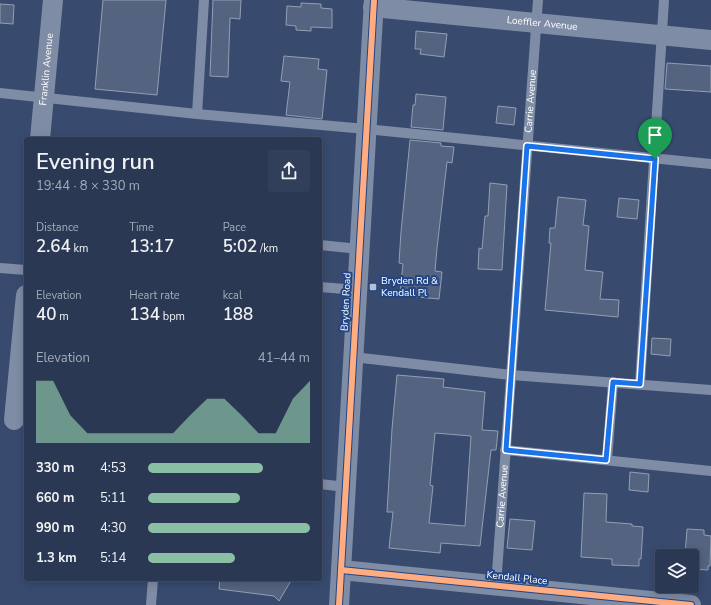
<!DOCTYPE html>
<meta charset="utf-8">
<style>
:root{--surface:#2a3853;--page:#323f5a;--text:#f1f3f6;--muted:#a5acb8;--line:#46526a;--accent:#8abfa5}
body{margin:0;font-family:"Nunito Sans",sans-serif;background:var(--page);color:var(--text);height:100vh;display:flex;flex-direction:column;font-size:15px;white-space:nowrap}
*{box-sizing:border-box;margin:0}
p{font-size:13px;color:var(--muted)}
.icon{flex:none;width:22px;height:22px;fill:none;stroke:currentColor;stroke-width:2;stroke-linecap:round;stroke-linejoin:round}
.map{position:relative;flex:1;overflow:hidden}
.panel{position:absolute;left:24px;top:137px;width:298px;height:444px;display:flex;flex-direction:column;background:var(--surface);border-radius:4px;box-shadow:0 2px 10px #0003,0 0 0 1px var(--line)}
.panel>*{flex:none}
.tools{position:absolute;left:655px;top:549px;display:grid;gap:8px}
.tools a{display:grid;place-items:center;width:44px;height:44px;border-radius:4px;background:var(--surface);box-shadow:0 2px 10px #0003,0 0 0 1px var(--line);font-size:20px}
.pin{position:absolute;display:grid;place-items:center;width:34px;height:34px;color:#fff;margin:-41px -17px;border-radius:50% 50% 50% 0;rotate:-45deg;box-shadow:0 0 4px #0007}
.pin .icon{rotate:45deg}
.round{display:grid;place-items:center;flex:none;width:42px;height:42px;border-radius:4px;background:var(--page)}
.summary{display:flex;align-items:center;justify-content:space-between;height:68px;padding:0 12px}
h1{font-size:22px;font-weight:600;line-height:30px}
.figures{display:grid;grid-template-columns:repeat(3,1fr);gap:6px;height:68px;padding:4px 12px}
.figures div{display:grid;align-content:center}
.figures b{font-size:17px;font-weight:600}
.figures small{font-size:11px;font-weight:400}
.figures p{font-size:11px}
.chart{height:112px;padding:8px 12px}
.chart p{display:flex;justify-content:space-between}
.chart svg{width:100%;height:72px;margin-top:4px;fill:var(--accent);opacity:.7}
ul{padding:0 12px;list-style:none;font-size:13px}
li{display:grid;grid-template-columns:64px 48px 1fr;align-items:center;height:30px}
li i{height:10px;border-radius:5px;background:var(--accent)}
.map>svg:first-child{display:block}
.building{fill:#546380;stroke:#929eb3;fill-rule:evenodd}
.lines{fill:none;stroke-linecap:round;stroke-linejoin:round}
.lane{stroke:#7f8ca5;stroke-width:10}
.street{stroke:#7f8ca5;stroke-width:20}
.cycleway-casing{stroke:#224585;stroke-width:8}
.cycleway{stroke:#ffac80;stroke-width:6}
.route-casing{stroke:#fff;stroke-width:8}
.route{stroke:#1a73e8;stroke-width:5}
.poi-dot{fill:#b9c0cd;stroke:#224585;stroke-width:1.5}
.labels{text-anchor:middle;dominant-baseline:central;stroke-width:4;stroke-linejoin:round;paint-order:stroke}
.street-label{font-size:10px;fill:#fff;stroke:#224585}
.poi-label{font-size:10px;fill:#fff;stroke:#224585;text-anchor:start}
</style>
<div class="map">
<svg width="711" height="605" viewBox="0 0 711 605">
<rect width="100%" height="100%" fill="#384b6f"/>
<g class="building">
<path d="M 103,0 L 166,0 L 157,95 L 95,89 Z"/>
<path d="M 213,0 L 241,0 L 240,19 L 230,18 L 228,77 L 210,76 Z"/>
<path d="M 301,3 L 321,4 L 321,8 L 332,9 L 332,28 L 311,27 L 311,31 L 296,30 L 296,26 L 286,25 L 287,6 L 301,7 Z"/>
<path d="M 0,4 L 14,5 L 13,24 L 0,23 Z"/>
<path d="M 416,31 L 447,34 L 444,57 L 420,54 L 421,49 L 415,49 Z"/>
<path d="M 284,56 L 319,59 L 318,69 L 327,70 L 322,119 L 286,115 L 290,82 L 281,81 Z"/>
<path d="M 667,63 L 711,66 L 711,92 L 665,89 Z"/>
<path d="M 416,94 L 446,97 L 443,130 L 411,127 L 413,105 L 415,105 Z"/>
<path d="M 498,106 L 516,108 L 514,125 L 496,123 Z"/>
<path d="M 410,140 L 441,143 L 441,146 L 454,147 L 452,163 L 447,162 L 437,248 L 435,271 L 442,272 L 439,299 L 407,296 L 407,294 L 400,293 L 403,264 L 399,263 L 401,232 Z"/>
<path d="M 490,183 L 507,185 L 502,270 L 478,269 L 479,248 L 482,249 L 485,216 L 488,216 Z"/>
<path d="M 558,197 L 586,200 L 583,225 L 589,226 L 585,270 L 603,272 L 600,299 L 619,300 L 618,317 L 545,310 L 551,243 L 549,243 L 550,228 L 555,228 Z"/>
<path d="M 619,198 L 639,200 L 637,219 L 617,217 Z"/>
<path d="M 652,338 L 671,339 L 670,356 L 651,354 Z"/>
<path d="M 397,375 L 444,379 L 443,387 L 485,392 L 482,430 L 498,431 L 496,450 L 491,450 L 480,546 L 441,543 L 440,553 L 389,548 L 393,512 L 387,512 L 392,429 ZM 435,433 L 471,436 L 465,526 L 429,523 L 433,486 L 430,485 Z"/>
<path d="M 630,472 L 649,474 L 648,492 L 629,490 Z"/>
<path d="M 584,493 L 607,494 L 606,522 L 632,524 L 632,526 L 643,527 L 641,559 L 639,559 L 639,566 L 612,565 L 612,559 L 581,557 Z"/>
<path d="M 510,519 L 535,521 L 532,550 L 507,548 Z"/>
<path d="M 687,529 L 704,530 L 704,535 L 711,536 L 710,566 L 708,566 L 708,570 L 692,569 L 692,556 L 685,556 Z"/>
<path d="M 220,579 L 292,579 L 279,601 L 274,596 L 219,589 Z"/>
</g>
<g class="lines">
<g class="lane">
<path d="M 0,93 L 197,114 L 366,129 L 711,164"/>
<path d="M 197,114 L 204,0"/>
<path d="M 320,245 L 359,249"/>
<path d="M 0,268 L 26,270"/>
<path d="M 320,287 L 357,290"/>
<path d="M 353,357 L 511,375 L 711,390"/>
<path d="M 640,384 L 664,0"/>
<path d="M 505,450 L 711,471"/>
<path d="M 607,460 L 613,382"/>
<path d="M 320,484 L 346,487"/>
<path id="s1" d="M 496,586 L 538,0"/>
<path d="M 151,605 L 153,579"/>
</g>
<g class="street">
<path id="s2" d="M 373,7 L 711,40"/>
<path id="s3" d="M 40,139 L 53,0"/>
<path d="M 14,420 L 26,295"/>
<path d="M 341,570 L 691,605"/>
<path d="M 339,605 L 374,0"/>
</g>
<g class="cycleway-casing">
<g id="cycleway">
<path d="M 341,570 L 691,605"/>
<path d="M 339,605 L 374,0"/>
</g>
</g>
<use href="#cycleway" class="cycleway"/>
</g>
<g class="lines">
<g class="route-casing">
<path id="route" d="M 527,146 L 655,159 L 640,384 L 613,382 L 606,460 L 506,450 Z"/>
</g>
<use href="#route" class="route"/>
</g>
<rect class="poi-dot" x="369" y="283" width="8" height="8" rx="2"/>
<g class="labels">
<g class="street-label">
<text stroke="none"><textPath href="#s2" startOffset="170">Loeffler Avenue</textPath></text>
<text stroke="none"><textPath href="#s3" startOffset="70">Franklin Avenue</textPath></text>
<text stroke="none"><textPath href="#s1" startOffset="486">Carrie Avenue</textPath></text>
<text transform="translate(346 302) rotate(-87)">Bryden Road</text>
<text stroke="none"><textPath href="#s1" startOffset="90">Carrie Avenue</textPath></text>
<text transform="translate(517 578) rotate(6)">Kendall Place</text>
</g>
<g class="poi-label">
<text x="381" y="281">Bryden Rd &amp;<tspan x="381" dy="12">Kendall Pl</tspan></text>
</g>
</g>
</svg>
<div class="tools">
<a><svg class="icon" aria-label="layers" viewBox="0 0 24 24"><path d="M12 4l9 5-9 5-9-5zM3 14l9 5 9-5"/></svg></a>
</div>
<div class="pin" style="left:655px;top:159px;background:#1e9e55"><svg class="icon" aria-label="arrive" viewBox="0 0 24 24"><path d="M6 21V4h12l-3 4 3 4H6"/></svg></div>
<section class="panel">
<div class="summary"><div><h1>Evening run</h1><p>19:44 · 8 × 330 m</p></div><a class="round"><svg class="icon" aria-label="share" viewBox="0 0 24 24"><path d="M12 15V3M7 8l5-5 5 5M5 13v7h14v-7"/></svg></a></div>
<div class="figures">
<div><p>Distance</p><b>2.64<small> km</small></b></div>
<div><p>Time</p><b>13:17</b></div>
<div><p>Pace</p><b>5:02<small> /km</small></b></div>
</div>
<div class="figures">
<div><p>Elevation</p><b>40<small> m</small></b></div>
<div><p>Heart rate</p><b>134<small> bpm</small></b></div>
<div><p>kcal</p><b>188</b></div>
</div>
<div class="chart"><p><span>Elevation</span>41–44 m</p>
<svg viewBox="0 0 160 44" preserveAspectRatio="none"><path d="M0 44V6L10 6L20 27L30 38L40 38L50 38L60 38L70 38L80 38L90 27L100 17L110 17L120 27L130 38L140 38L150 17L160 6V44z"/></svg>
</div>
<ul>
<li><b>330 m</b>4:53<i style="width:71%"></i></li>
<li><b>660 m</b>5:11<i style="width:57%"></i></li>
<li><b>990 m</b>4:30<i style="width:100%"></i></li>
<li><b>1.3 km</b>5:14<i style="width:54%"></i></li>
</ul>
</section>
</div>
